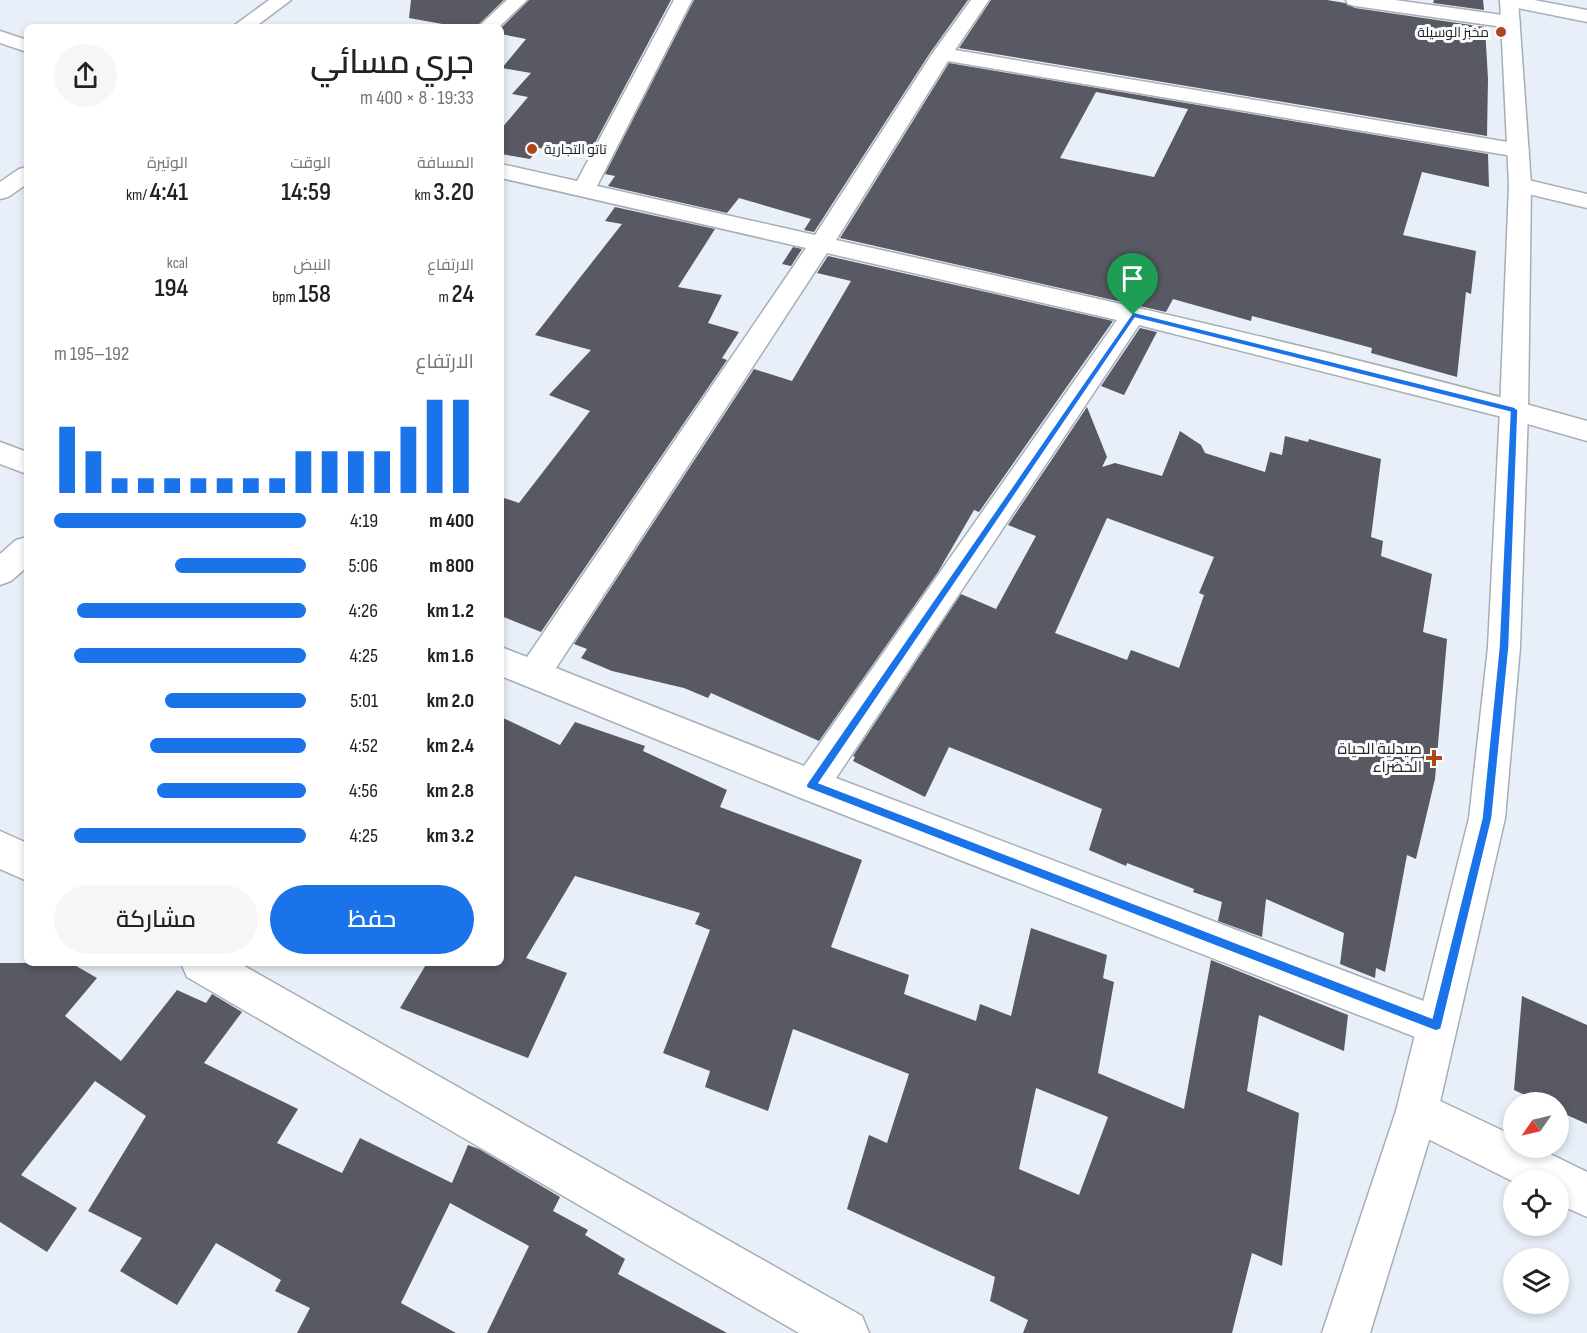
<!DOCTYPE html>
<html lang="ar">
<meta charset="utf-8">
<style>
:root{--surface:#fff;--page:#f6f6f6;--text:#222;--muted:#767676;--accent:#1a73e8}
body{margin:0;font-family:"Sofia Sans Condensed",Cairo,sans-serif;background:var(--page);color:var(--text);direction:rtl;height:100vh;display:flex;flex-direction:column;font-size:22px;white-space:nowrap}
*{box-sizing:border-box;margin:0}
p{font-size:20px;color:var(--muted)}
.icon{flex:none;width:33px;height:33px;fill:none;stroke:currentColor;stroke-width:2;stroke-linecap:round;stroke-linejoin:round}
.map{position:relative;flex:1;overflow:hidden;direction:ltr}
.sheet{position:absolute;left:24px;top:24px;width:480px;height:942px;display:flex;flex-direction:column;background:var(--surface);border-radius:9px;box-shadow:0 3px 9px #0003;direction:rtl}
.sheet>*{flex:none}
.needle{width:39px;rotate:236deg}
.tools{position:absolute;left:1503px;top:1092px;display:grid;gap:12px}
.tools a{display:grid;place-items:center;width:66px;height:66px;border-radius:50%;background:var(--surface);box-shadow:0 3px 9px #0003;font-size:30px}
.pin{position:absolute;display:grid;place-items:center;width:51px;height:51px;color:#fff;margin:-62px -26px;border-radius:50% 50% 50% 0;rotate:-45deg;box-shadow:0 0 6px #0007}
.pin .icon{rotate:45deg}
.round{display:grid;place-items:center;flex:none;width:63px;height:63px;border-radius:32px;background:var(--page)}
.head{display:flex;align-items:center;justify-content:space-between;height:102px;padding:0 30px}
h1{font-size:33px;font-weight:600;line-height:45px}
.metrics{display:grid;grid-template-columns:repeat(3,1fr);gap:9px;height:102px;padding:6px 30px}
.metrics div{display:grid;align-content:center}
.metrics b{font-size:26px;font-weight:600}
.metrics small{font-size:16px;font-weight:400}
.metrics p{font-size:16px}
.chart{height:168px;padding:12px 30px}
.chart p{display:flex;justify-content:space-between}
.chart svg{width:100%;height:108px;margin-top:6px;stroke:var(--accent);stroke-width:6}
.action{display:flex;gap:12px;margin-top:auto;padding:12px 30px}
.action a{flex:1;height:69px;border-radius:36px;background:var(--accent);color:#fff;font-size:24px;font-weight:600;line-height:69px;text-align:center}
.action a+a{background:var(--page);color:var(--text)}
ul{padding:0 30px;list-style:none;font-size:20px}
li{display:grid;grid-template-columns:96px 72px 1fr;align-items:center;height:45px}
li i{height:15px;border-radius:8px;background:var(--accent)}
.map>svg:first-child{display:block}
.building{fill:#585962;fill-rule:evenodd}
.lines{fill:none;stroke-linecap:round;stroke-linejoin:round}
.street-casing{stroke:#a6aeb6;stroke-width:3}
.secondary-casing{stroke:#a6aeb6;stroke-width:3}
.street{fill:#fff;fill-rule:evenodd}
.secondary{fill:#fff;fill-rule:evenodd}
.route{fill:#1a73e8;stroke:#fff;stroke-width:1.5;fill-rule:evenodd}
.poi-dot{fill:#ac4718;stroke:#fafcfe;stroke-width:2}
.labels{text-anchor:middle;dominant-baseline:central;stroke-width:6;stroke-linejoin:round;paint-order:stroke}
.far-poi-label{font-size:14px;fill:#232529;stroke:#fafcfe;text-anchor:end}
.poi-label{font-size:16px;fill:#232529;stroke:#fafcfe;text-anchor:end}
</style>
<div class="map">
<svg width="1587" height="1333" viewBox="0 0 1587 1333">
<rect width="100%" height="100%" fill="#e8eff8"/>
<g class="building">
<path d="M 411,0 L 504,0 L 476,27 L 459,27 L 409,18 Z"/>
<path d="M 529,0 L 671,0 L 589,154 L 539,148 L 530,159 L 501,154 L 501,129 L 528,97 L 512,94 L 531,73 L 502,68 L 526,39 L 501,34 L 501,28 Z"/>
<path d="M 694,0 L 968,0 L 930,53 L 814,232 L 804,230 L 811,219 L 739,198 L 727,213 L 608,186 L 615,176 L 605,174 Z"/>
<path d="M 991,0 L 1327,0 L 1345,3 L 1355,8 L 1485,27 L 1488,79 L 1487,136 L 959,48 Z"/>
<path d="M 1434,0 L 1483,0 L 1484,10 L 1433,3 Z"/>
<path d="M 949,63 L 1488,154 L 1489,187 L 1422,172 L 1403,235 L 1476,251 L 1471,294 L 1466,292 L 1457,377 L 1371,353 L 1372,348 L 1252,316 L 1251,321 L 1173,299 L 1166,312 L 840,238 ZM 1096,92 L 1188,109 L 1154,177 L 1060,158 Z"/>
<path d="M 615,207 L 715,229 L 678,287 L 722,295 L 708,323 L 739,332 L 722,358 L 727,360 L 541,632 L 501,616 L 501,497 L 519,503 L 590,411 L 549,395 L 591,350 L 535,335 L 622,224 L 605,221 Z"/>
<path d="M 793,247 L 802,249 L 791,266 L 782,264 Z"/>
<path d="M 828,256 L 1113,321 L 979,512 L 974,510 L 938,572 L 819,741 L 711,693 L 708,698 L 684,688 L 612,671 L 581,658 L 587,649 L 574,644 L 754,369 L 792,381 L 851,281 L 817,273 Z"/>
<path d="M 1140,328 L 1157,332 L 1124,395 L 1101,386 Z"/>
<path d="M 1087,407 L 1107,457 L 1102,467 L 1115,463 L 1162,476 L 1180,431 L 1201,445 L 1205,453 L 1265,472 L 1270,452 L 1282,455 L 1285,436 L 1308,442 L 1309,439 L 1381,459 L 1371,537 L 1383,541 L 1381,556 L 1432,574 L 1423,632 L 1447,639 L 1435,779 L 1416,859 L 1407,855 L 1385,972 L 1376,968 L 1375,978 L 1340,964 L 1344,933 L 1266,899 L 1262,937 L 1218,921 L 1222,902 L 1193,892 L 1194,889 L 1127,863 L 1126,866 L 1089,850 L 1102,809 L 1034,781 L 949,747 L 925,797 L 853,761 L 855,757 L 853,756 L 961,594 L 996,609 L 1036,536 L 1008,525 ZM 1107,518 L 1214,557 L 1199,593 L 1204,595 L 1179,668 L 1131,650 L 1127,660 L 1055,633 Z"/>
<path d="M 501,717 L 560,745 L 575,722 L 645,746 L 643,751 L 727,790 L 720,807 L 862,860 L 831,947 L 909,975 L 904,994 L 976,1021 L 980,1004 L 1011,1016 L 1031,928 L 1107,955 L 1103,978 L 1114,982 L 1098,1073 L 1184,1109 L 1211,960 L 1348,1015 L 1344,1051 L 1259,1015 L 1247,1091 L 1299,1113 L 1282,1266 L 1252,1253 L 1232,1333 L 1023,1333 L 1028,1320 L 990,1301 L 995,1277 L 847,1209 L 869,1135 L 887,1143 L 909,1074 L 793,1029 L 768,1111 L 705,1087 L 710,1071 L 663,1053 L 710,930 L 695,924 L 700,913 L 575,876 L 526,958 L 567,973 L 528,1058 L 400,1008 L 427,963 L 501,963 ZM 1036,1088 L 1108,1117 L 1079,1195 L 1019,1169 Z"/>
<path d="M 0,963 L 71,963 L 97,978 L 65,1016 L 121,1061 L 177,990 L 206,1003 L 212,994 L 242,1012 L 204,1063 L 298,1109 L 277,1143 L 342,1173 L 360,1138 L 452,1183 L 468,1145 L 479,1149 L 560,1197 L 553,1211 L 588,1230 L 585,1235 L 625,1259 L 618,1274 L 727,1333 L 487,1333 L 529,1246 L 450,1203 L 401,1303 L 456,1333 L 297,1333 L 310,1308 L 275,1291 L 281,1280 L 216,1243 L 177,1305 L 120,1271 L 142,1238 L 88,1211 L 146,1116 L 95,1081 L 21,1175 L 77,1208 L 47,1252 L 0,1222 Z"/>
<path d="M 1522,996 L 1587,1025 L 1587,1124 L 1558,1111 L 1558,1102 L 1540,1102 L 1514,1090 Z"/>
</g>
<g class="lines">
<g class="street-casing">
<g id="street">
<path d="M 269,0 L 291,0 L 255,27 L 232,27 Z"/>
<path d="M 507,0 L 527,0 L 499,27 L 478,27 Z"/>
<path d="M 674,0 L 692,0 L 597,186 L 815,235 L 932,54 L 971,0 L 989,0 L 955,50 L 1526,145 L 1529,150 L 1526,155 L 1518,157 L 948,61 L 836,240 C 1087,296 1339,351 1587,421 L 1587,441 L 1514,420 L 1139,325 L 836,778 L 1450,1011 L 1456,1025 L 1450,1039 L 1436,1045 L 798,797 L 501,676 L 501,647 L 527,657 L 806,248 L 501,178 L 501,164 L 577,181 ZM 827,253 L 1117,320 L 804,766 L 556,668 Z"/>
<path d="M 1346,0 L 1395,0 L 1510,16 L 1517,18 L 1520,22 L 1517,26 L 1510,28 L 1355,6 L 1348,4 Z"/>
<path d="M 1501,0 L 1534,0 L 1587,10 L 1587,22 L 1503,5 Z"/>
<path d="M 0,31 L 27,40 L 27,52 L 0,43 Z"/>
<path d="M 27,167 L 27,184 L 8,197 L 0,199 L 0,182 L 19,169 Z"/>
<path d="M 1520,178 L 1587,194 L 1587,208 L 1512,190 L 1509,185 L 1512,180 Z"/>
<path d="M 0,442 L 27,452 L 27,474 L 0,464 Z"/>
<path d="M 27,537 L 27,567 L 11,581 L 0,585 L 0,554 L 16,540 Z"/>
<path d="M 0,831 L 27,843 L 27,881 L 0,869 Z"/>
<path d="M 181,963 L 239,963 L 862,1316 L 869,1333 L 799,1333 L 187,977 Z"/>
<path d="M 1417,1090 L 1514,1136 L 1514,1148 L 1538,1148 L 1587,1172 L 1587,1217 L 1558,1204 L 1558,1180 L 1514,1182 L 1402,1126 L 1396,1111 L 1402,1096 Z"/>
</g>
</g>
<g class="secondary-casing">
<path id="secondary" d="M 1500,0 L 1518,0 L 1531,185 L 1528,410 L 1520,647 L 1505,818 L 1438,1111 L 1370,1333 L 1322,1333 L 1396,1111 L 1469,818 L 1488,647 L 1500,410 L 1509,185 Z"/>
</g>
<use href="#street" class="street"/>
<use href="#secondary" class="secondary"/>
</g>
<path class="route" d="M 1133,312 L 1514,407 L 1518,410 L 1509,647 L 1492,818 L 1441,1029 L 1436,1031 L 807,788 L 806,785 ZM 1135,318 L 1510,412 L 1499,647 L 1482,818 L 1432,1018 L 819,783 Z"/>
<g class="poi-dot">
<circle cx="1501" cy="32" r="6"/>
<circle cx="532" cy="149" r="6"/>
<path d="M1431 749h6v6h6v6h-6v6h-6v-6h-6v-6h6z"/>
</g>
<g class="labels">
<g class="far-poi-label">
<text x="1489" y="32">مخبز الوسيلة</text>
<text x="544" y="149" text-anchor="start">تاتو التجارية</text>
</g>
<g class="poi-label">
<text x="1422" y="749">صيدلية الحياة<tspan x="1422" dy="18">الخضراء</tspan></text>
</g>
</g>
</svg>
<div class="tools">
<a><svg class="needle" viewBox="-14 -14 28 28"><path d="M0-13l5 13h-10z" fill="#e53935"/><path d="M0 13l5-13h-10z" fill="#767676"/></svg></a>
<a><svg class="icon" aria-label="locate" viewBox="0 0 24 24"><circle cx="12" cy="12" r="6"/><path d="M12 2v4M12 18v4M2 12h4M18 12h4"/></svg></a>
<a><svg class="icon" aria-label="layers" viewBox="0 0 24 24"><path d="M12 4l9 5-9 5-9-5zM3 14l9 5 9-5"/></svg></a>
</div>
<div class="pin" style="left:1133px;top:315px;background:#1e9e55"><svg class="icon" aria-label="arrive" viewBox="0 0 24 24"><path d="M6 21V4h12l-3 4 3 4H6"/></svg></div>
<section class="sheet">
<div class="head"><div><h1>جري مسائي</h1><p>19:33 · 8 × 400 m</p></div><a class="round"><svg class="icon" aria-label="share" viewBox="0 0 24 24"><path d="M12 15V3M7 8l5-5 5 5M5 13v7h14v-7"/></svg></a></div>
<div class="metrics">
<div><p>المسافة</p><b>3.20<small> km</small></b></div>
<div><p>الوقت</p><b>14:59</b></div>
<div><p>الوتيرة</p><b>4:41<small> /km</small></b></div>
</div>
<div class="metrics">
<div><p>الارتفاع</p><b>24<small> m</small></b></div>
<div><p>النبض</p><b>158<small> bpm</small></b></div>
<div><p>kcal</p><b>194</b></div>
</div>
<div class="chart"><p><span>الارتفاع</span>192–195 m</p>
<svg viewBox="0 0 160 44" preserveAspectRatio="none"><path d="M5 44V17M15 44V27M25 44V38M35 44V38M45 44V38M55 44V38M65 44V38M75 44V38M85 44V38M95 44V27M105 44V27M115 44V27M125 44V27M135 44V17M145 44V6M155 44V6"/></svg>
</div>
<ul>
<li><b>400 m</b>4:19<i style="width:100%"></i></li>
<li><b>800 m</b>5:06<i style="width:52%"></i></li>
<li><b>1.2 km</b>4:26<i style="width:91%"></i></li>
<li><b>1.6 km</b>4:25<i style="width:92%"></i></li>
<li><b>2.0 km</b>5:01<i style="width:56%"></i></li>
<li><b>2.4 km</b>4:52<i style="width:62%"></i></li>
<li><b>2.8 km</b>4:56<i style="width:59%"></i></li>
<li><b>3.2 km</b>4:25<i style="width:92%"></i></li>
</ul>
<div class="action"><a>حفظ</a><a>مشاركة</a></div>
</section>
</div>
